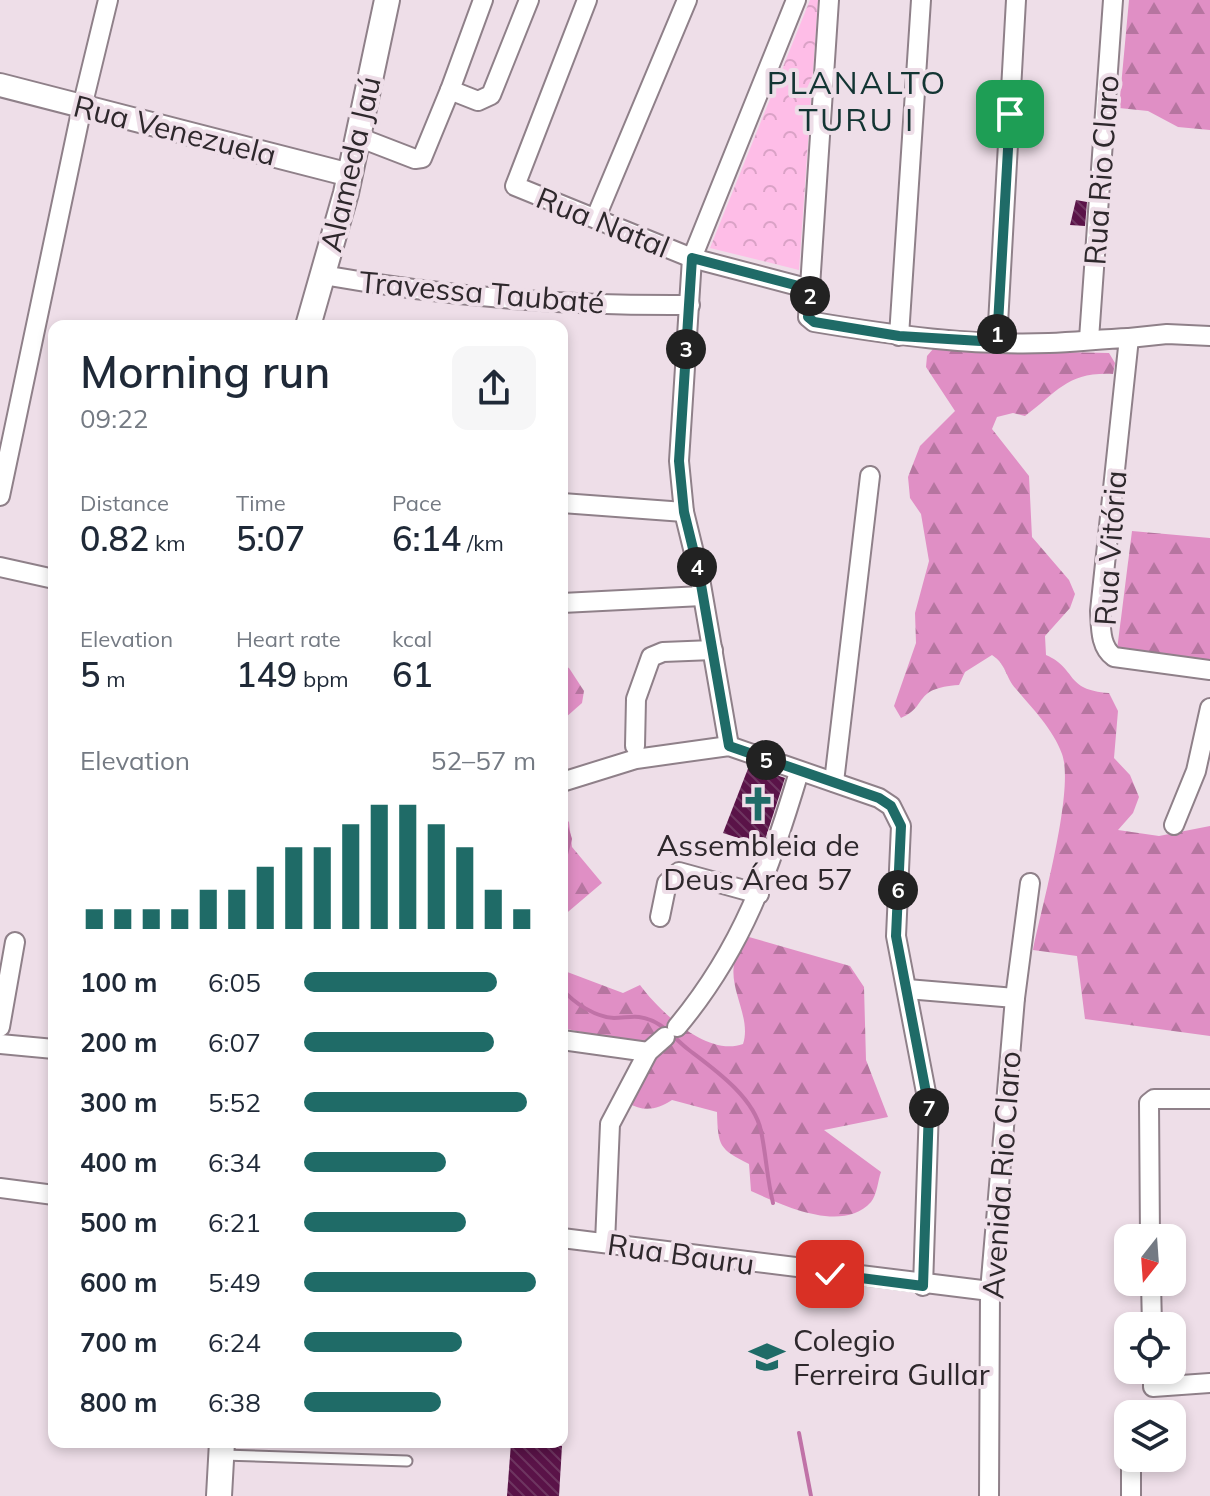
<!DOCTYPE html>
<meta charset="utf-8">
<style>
:root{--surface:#fff;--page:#f6f6f7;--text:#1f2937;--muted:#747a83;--accent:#1f6b67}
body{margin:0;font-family:Mulish,sans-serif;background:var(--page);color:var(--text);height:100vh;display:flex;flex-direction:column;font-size:30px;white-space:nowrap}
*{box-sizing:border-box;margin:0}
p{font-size:26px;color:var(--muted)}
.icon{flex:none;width:44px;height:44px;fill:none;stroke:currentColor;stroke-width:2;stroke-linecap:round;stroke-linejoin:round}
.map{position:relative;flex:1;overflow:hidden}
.drawer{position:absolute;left:48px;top:320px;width:520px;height:1128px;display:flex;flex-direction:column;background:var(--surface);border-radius:16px;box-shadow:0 4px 12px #0003}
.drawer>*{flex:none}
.needle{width:52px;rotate:197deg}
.fabs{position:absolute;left:1114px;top:1224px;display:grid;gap:16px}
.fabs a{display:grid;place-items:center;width:72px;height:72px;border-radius:16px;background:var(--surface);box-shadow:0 4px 12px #0003;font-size:40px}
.pin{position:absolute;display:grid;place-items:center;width:68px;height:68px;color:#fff;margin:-34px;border-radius:16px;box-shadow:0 4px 12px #0006}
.km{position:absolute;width:40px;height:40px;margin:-20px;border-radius:50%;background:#222;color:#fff;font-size:22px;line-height:40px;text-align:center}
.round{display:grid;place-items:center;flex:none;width:84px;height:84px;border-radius:16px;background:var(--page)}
.head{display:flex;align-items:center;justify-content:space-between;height:136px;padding:0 32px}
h1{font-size:44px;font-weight:600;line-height:60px}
.metrics{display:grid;grid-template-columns:repeat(3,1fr);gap:12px;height:136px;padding:8px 32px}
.metrics div{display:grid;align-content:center}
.metrics b{font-size:34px;font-weight:600}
.metrics small{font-size:22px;font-weight:400}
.metrics p{font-size:22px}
.chart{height:224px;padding:16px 32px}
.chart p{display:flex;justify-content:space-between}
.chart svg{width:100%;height:144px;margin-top:8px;stroke:var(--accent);stroke-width:6}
ul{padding:0 32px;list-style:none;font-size:26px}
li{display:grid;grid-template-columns:128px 96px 1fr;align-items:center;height:60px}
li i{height:20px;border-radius:10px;background:var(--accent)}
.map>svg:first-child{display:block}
.forest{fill:url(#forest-firs)}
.park{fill:url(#park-crowns)}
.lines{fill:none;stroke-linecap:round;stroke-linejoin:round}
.stream{stroke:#c072a7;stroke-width:4}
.building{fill:url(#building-back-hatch)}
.service-casing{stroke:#8f8089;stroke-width:13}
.minor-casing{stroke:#8f8089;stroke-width:22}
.tertiary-casing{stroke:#8f8089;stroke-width:26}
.secondary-casing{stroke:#8f8089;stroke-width:28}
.service{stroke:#fff;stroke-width:9}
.minor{stroke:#fff;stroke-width:18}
.tertiary{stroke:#fff;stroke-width:22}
.secondary{stroke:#fff;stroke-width:24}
.route-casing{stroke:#fff;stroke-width:16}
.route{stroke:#1f6b67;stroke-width:10}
.labels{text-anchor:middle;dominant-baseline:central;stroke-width:8;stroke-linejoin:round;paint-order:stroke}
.street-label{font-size:30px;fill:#2e282c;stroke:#eedee8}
.poi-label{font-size:30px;fill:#2e282c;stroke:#eedee8}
.neighbourhood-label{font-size:32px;letter-spacing:2px;fill:#133533;stroke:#eedee8}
</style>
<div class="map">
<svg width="1210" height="1496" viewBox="0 0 1210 1496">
<defs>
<pattern id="forest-firs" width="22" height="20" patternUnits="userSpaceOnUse" patternTransform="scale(2)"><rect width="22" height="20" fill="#e08fc5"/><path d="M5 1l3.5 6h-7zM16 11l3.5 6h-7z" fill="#b675a0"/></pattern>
<pattern id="park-crowns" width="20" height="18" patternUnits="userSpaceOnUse" patternTransform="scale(2)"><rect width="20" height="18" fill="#febde7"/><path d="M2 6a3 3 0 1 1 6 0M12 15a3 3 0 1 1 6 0" fill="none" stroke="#daa2c6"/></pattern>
<pattern id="building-back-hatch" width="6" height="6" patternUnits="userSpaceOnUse" patternTransform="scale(2)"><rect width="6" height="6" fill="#5a1348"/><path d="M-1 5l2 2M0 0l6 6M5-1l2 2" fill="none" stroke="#6e3560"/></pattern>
</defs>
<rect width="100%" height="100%" fill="#eedee8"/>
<g class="forest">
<path d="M 1129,0 L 1210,0 L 1210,130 L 1178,127 L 1148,111 L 1119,108 Z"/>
<path d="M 933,349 L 1109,353 L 1115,363 L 1113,374 C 1067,372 1059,391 1025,416 L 1013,413 L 997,417 L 992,429 L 1029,476 L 1032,537 L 1069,580 L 1075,594 L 1070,608 L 1045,636 L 1046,655 C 1078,669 1064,690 1109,693 L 1118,711 L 1114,758 L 1130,775 L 1139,797 L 1133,813 L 1118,830 L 1159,836 L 1210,826 L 1210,1036 L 1085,1019 L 1077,956 L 1033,950 C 1041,909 1075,790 1062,754 C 1053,729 1032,708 1016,689 C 1005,677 1007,665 992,655 L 965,672 L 959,685 C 912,688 929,706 901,718 L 894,706 L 916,643 L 915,613 L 929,561 L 921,514 L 910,498 L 908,477 L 920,446 L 955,411 L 926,367 L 927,356 Z"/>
<path d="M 1132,531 L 1210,538 L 1210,666 L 1117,650 Z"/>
<path d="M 562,665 L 569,668 L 584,691 L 582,703 L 565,718 Z"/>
<path d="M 562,815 L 569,822 L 572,847 L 602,883 L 562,917 Z"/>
<path d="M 749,937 L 850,966 L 864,987 L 866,1060 L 888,1117 L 824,1130 L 881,1172 C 878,1180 877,1195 871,1202 C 842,1234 782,1205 751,1191 L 749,1164 C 719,1149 718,1146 717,1112 L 672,1100 C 657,1110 643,1112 628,1103 L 640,1044 L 562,1028 L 562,970 L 623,993 L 640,985 C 660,1012 707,1057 743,1044 C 752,1017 727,988 735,960 C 737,952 745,944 749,937 Z"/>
</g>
<path class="park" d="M 810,0 L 818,0 L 799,270 L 710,248 Z"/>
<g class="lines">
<g class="stream">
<path d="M 562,815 L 570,839 L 562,870"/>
<path d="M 562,989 C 574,1003 595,1017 614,1018 C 623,1018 631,1016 639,1017 C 662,1020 672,1037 689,1050 C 714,1069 754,1097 761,1131 C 766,1154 767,1179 773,1203"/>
<path d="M 799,1433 L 811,1496"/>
</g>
</g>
<g class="building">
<path d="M 1076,200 L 1087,202 L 1085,226 L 1070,225 Z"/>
<path d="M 749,766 L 785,778 L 763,846 L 723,833 Z"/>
<path d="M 511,1443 L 562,1446 L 559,1496 L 507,1496 Z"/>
</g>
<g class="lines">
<g class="service-casing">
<path id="service" d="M 223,1455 L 407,1461"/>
</g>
<g class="minor-casing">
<g id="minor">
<path d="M 483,0 L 450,90 L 478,101 L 491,95 L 529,0"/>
<path d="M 587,0 L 515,186 L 692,258 L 810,289"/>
<path d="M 829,0 L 808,317 L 814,322 C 892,335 970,346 1049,343 C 1076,342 1102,339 1129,338 L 1100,611 C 1101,628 1100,647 1114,657 L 1210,670"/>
<path d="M 358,137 L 415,159 L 422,158 L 450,90"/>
<path d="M 596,217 L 687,0"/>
<path d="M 323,275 C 446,297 566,306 690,305"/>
<path d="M 899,336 L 921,0"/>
<path d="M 1129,338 L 1167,334 L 1210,336"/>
<path d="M 1089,339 L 1113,0"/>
<path d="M 997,342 L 1016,0"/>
<path d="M 0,496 L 82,107 L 108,0"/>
<path d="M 562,503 L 684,512"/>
<path d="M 0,567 L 54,579"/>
<path d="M 562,603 L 702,596"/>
<path d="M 635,746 L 636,699 L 651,657 L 663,652 L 713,650"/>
<path d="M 729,746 L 699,573 L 684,512 L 679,461 L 692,258 L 796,0"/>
<path d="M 562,782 L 636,759 L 729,746 L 879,798 L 891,806 L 901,826 L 896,936 L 929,1108 L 923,1286"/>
<path d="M 834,782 L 870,476"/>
<path d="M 1174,825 L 1196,771 L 1210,708"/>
<path d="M 660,917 L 667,883 L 679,872 L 759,894"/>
<path d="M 907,989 L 1015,998"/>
<path d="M 0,1027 L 15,942"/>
<path d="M 677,1027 C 743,948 770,869 799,772"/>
<path d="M 562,1040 L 648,1052"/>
<path d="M 0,1044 L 54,1049"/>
<path d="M 0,1188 L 54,1195"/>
<path d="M 562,1238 L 990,1291"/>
<path d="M 1150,1238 L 1149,1103 L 1154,1099 L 1210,1099"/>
<path d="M 605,1243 L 610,1124 L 648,1052 L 665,1037"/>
<path d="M 1151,1282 L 1152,1326"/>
<path d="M 1153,1370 L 1153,1387 L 1210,1383"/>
<path d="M 1131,1458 L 1131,1496"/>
<path d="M 989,1496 L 990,1291 L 1015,998 L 1030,883"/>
</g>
</g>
<g class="tertiary-casing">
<path id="tertiary" d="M 0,85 L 350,175"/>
</g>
<g class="secondary-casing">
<g id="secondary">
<path d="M 308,326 L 346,193 L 387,0"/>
<path d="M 219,1496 L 222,1442"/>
</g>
</g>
<use href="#service" class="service"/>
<use href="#minor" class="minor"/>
<use href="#tertiary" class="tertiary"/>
<use href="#secondary" class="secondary"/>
</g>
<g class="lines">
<g class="route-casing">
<path id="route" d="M 830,1274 L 923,1286 L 929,1108 L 896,936 L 901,826 L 891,806 L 879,798 L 729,746 L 699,573 L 684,512 L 679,461 L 692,258 L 810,289 L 808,317 L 814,322 L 899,336 L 997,342 L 1010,114"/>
</g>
<use href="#route" class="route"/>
</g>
<defs>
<g id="church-bare" transform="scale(2.76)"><path d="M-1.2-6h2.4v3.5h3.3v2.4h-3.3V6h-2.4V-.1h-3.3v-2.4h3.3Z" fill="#1f6b67" stroke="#eedee8" stroke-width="2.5" paint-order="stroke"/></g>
<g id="school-bare" transform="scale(2.76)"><path d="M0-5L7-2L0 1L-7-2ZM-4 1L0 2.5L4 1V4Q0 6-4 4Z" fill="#1f6b67" stroke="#eedee8" stroke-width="2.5" paint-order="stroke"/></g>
</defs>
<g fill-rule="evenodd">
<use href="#church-bare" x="758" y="804"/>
<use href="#school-bare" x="767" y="1357"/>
</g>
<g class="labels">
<g class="street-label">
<text transform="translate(175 130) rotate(14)">Rua Venezuela</text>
<text transform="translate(350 164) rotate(-77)">Alameda Jaú</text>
<text transform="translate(1101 170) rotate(-86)">Rua Rio Claro</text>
<text transform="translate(603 222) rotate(22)">Rua Natal</text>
<text transform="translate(482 292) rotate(5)">Travessa Taubaté</text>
<text transform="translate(1110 548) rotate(-86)">Rua Vitória</text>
<text transform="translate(1001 1175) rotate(-86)">Avenida Rio Claro</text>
<text transform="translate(681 1254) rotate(8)">Rua Bauru</text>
</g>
<g class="poi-label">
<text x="758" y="845">Assembleia de<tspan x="758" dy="34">Deus Área 57</tspan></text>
<text x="793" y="1340" text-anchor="start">Colegio<tspan x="793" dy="34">Ferreira Gullar</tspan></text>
</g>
<g class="neighbourhood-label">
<text x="857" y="82">PLANALTO<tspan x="857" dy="37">TURU I</tspan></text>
</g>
</g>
</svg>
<div class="fabs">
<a><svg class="needle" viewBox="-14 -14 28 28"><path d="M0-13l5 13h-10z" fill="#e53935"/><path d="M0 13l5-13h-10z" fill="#747a83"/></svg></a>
<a><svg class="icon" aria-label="locate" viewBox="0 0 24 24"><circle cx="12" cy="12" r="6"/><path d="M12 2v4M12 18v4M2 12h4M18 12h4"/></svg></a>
<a><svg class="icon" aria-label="layers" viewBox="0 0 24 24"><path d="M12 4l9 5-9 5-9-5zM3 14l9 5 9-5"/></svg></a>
</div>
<div class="pin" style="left:1010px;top:114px;background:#1e9e55"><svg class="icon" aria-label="arrive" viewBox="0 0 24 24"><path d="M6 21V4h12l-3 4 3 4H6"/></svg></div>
<div class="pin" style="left:830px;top:1274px;background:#d93025"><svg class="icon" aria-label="check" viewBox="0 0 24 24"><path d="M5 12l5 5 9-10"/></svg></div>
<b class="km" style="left:997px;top:334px">1</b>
<b class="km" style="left:810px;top:296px">2</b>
<b class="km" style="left:686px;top:349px">3</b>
<b class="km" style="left:697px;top:567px">4</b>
<b class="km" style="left:766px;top:760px">5</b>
<b class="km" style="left:898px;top:890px">6</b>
<b class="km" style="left:929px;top:1108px">7</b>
<section class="drawer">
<div class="head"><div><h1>Morning run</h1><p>09:22</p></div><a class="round"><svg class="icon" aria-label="share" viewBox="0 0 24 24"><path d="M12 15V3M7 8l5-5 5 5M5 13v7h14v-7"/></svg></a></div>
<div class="metrics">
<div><p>Distance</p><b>0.82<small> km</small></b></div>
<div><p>Time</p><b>5:07</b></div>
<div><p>Pace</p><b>6:14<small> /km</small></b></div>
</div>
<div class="metrics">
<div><p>Elevation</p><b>5<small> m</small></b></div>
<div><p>Heart rate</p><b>149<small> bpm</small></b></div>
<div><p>kcal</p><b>61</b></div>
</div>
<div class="chart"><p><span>Elevation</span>52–57 m</p>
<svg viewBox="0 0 160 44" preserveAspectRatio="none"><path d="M5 44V38M15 44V38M25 44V38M35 44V38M45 44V32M55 44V32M65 44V25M75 44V19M85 44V19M95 44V12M105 44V6M115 44V6M125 44V12M135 44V19M145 44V32M155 44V38"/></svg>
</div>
<ul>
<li><b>100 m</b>6:05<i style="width:83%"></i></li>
<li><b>200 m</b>6:07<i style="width:82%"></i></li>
<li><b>300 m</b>5:52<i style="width:96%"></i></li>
<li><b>400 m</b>6:34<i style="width:61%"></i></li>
<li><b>500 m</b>6:21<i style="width:70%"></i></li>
<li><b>600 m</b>5:49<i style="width:100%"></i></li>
<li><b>700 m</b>6:24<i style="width:68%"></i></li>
<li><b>800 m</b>6:38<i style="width:59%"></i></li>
</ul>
</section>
</div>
